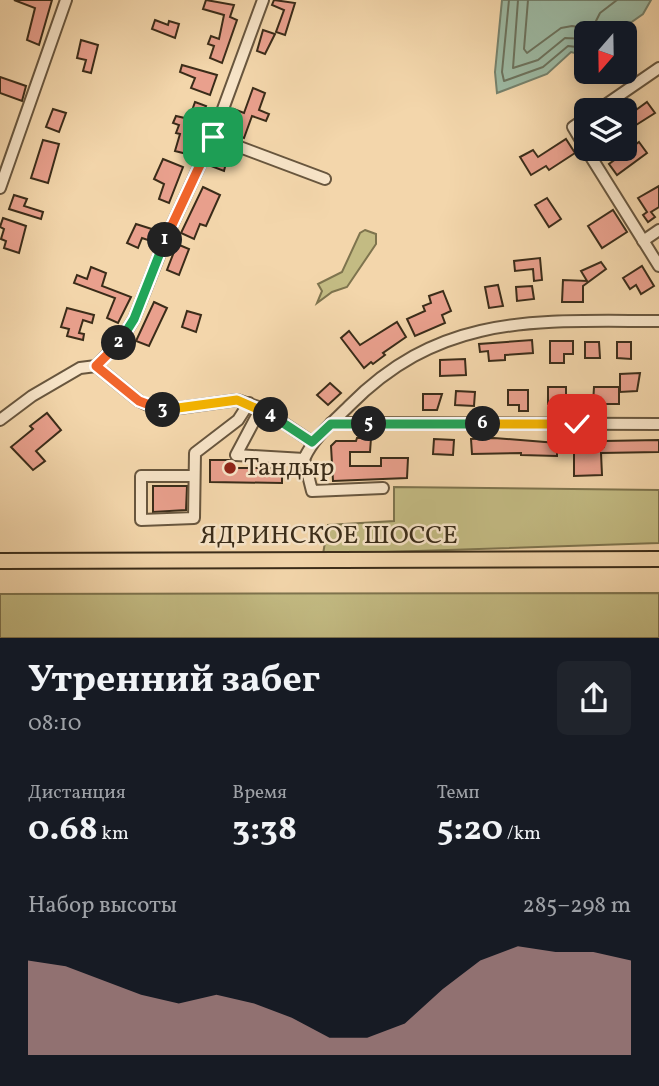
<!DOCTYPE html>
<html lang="ru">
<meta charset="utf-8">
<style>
:root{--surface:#171b24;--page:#20242c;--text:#f1f3f6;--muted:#9ea1a6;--accent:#c59692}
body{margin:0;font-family:Vollkorn,serif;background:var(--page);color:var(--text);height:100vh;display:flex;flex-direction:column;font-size:26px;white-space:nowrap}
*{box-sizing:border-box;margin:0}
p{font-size:23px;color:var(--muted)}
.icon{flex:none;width:38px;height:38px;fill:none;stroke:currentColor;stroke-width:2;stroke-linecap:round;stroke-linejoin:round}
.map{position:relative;height:638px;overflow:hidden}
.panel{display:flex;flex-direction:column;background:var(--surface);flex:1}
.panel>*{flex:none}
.needle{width:46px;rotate:200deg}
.buttons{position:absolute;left:574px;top:21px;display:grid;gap:14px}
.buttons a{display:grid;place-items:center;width:63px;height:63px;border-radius:10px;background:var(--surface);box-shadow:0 4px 18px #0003;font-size:35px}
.pin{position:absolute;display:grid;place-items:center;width:60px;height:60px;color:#fff;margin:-30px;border-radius:14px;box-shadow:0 4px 10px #0006}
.km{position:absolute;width:35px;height:35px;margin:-18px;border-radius:50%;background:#222;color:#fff;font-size:19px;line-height:35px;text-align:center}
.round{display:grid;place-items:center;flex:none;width:74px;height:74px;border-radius:10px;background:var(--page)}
.head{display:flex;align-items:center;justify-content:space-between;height:119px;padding:0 28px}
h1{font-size:38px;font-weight:700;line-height:52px}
.figures{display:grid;grid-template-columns:repeat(3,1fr);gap:10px;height:119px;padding:7px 28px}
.figures div{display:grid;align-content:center}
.figures b{font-size:35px;font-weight:700}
.figures small{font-size:19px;font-weight:400}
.figures p{font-size:19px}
.chart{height:196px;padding:14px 28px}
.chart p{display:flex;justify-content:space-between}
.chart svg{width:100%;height:126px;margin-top:7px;fill:var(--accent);opacity:.7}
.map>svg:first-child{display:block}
.green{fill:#c3bb83;stroke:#7e744e;stroke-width:2}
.water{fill:#9dbaa4;stroke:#75816c;stroke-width:2}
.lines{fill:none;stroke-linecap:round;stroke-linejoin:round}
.shore{stroke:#6c735e;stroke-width:2}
.building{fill:#e9a08d;stroke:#3a2c19;stroke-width:2}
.minor-casing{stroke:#68563e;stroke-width:14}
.major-casing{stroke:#3a2c19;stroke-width:18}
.minor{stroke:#f7e4c8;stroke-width:10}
.major{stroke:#f3d6ab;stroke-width:14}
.split-1-casing{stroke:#fff;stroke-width:14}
.split-2-casing{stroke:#fff;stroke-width:14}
.split-3-casing{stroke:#fff;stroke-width:14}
.split-4-casing{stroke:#fff;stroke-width:14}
.split-5-casing{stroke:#fff;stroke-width:14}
.split-6-casing{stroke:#fff;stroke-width:14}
.split-7-casing{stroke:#fff;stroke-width:14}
.split-1{stroke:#f0652b;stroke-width:9}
.split-2{stroke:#22a559;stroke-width:9}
.split-3{stroke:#f0652b;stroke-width:9}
.split-4{stroke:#f5b400;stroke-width:9}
.split-5{stroke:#22a559;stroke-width:9}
.split-6{stroke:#22a559;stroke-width:9}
.split-7{stroke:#f5b400;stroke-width:9}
.poi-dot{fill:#8f2418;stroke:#f7e4c8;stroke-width:2.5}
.labels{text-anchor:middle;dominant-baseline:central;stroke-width:5;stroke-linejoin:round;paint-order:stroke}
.poi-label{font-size:26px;fill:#3a2c19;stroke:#f7e4c8;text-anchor:start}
.street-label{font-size:26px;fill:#3a2c19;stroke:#f7e4c8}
</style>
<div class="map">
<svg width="659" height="638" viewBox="0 0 659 638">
<rect width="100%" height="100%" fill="#f3d6ab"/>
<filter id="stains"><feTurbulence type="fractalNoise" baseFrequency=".00286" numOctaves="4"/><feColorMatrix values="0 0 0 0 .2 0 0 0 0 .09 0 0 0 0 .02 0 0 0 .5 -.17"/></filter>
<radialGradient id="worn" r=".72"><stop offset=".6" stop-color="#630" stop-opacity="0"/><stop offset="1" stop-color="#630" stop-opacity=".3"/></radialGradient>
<g class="green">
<path d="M 365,230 L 376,234 L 376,244 L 347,287 L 332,292 L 317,303 L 322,291 L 318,284 L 342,272 L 360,233 Z"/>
<path d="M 394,487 L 659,490 L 659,543 L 323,554 L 328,525 L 394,521 Z"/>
<path d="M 659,593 L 659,638 L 0,638 L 0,594 Z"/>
</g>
<path class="water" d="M 502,0 L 651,0 L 643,14 L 616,33 L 586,33 L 586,53 L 583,55 L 571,52 L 547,74 L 497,93 L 495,72 Z"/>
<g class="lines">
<g class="shore">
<path d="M 509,0 L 502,72 L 504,81 L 543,67 L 568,46 L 586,48"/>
<path d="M 518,0 L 513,68 L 538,60 L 565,38 L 586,39"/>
<path d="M 528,0 L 524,49 L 527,53 L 561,28 L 572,26 L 592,29 L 600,13 L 617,0"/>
</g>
</g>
<g class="building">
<path d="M 14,0 L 52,0 L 39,45 L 27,40 L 35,8 Z"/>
<path d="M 206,0 L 234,5 L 230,17 L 237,20 L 222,63 L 210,58 L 214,46 L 208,44 L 211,36 L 219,39 L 224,15 L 203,9 Z"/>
<path d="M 274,0 L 295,3 L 285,35 L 276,32 L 284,10 L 272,5 Z"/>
<path d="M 155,20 L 168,25 L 169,21 L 179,24 L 175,38 L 152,29 Z"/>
<path d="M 263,30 L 275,34 L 265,54 L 257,51 Z"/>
<path d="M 81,40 L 98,45 L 91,73 L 83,71 L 86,60 L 77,58 Z"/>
<path d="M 182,65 L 217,75 L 210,95 L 191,88 L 195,78 L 180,72 Z"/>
<path d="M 0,77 L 26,86 L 22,101 L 0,93 Z"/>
<path d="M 253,88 L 265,93 L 259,110 L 269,114 L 266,121 L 252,116 L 244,138 L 225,131 L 234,109 L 244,113 Z"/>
<path d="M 195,102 L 206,106 L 196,129 L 201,132 L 198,138 L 193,136 L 187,154 L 175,151 L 180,134 L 176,133 L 179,125 L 173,123 L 176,116 L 189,119 Z"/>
<path d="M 647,102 L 655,113 L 625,132 L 625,118 Z"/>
<path d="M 53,109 L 66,113 L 59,132 L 46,127 Z"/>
<path d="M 566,139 L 575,153 L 549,170 L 546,166 L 531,175 L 520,157 L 533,150 L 538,157 Z"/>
<path d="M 43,140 L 59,144 L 48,183 L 31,178 Z"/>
<path d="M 639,142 L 647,153 L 617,175 L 609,164 Z"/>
<path d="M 219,148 L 236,154 L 231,165 L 226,163 L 224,171 L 211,166 Z"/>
<path d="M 163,159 L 183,167 L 169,203 L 159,199 L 164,184 L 154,179 Z"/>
<path d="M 659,186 L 659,207 L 651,212 L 655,217 L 648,222 L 643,215 L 647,212 L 638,198 Z"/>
<path d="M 203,187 L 220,195 L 206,226 L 200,224 L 194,239 L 181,233 Z"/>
<path d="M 14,195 L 27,199 L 24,206 L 43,212 L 41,219 L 9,209 Z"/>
<path d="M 547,198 L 561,219 L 549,227 L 535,205 Z"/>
<path d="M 613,210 L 627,232 L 602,248 L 588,226 Z"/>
<path d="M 3,218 L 26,226 L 19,253 L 4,248 L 6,241 L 1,239 L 4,229 L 0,227 Z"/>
<path d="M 136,224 L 158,231 L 154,242 L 142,238 L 138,248 L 127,243 Z"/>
<path d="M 177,244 L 189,249 L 179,275 L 167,270 Z"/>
<path d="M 540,258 L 542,280 L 534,281 L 533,269 L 515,271 L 514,261 Z"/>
<path d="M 601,262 L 606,269 L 583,286 L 583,302 L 562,302 L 563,280 L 587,281 L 581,271 Z"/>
<path d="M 642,266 L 654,286 L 641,294 L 636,285 L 630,289 L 623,278 Z"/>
<path d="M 91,267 L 106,273 L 102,286 L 131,297 L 118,323 L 107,318 L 115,298 L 74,283 L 77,275 L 87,279 Z"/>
<path d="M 498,285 L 503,306 L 489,308 L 485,287 Z"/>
<path d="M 532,286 L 534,299 L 517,301 L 516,287 Z"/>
<path d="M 443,291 L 451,311 L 442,315 L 445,323 L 415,336 L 407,319 L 425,311 L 423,306 L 431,303 L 429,296 Z"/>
<path d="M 154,302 L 167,308 L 149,346 L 136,341 Z"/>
<path d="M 67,308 L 94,315 L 92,323 L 83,320 L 79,333 L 84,334 L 83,340 L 67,336 L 69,329 L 61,327 Z"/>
<path d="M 187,311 L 201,315 L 196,332 L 182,327 Z"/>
<path d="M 397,322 L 406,337 L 383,353 L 385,355 L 373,364 L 371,362 L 364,368 L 341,338 L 349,331 L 360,345 Z"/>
<path d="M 532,340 L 533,353 L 505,355 L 505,360 L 489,361 L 488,351 L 480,352 L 479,344 Z"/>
<path d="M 550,341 L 573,341 L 573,354 L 564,354 L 564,363 L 550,363 Z"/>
<path d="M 585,342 L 599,342 L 600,358 L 585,358 Z"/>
<path d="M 617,342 L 631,342 L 631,359 L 617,358 Z"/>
<path d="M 465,359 L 466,375 L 440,376 L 440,360 Z"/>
<path d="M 640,373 L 637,391 L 620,392 L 620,374 Z"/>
<path d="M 330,383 L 341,393 L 328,405 L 317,395 Z"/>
<rect x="548" y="387" width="18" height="17"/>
<path d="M 594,387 L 619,387 L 619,404 L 593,404 Z"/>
<path d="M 508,390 L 528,390 L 528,411 L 519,411 L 519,405 L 508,405 Z"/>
<path d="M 456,391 L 475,392 L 474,406 L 455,405 Z"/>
<path d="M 423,394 L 442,394 L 437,410 L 423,410 Z"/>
<path d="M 47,413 L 61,430 L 36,451 L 45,461 L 33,470 L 11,447 L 33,429 L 30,426 Z"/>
<path d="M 357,438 L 371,438 L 370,452 L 350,452 L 350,466 L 381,466 L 381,458 L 408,458 L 407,478 L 333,481 L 331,446 L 336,441 L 356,441 Z"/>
<path d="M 494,438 L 557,443 L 557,456 L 521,455 L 521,453 L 472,454 L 471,439 Z"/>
<path d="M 434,439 L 454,440 L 453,455 L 433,454 Z"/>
<path d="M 659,440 L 659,452 L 601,453 L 602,475 L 574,476 L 574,448 L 604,447 L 604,441 Z"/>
<path d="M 210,460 L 230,460 L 230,468 L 282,468 L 282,483 L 210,482 Z"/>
<path d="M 153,486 L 187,486 L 186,510 L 153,512 Z"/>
</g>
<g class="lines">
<g class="minor-casing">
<g id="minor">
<path d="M 598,110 L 659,68"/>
<path d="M 586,118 L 573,127 L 586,149"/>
<path d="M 213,137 L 325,179"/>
<path d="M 586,149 L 659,266"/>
<path d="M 0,188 L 66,0"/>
<path d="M 643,241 L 659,230"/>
<path d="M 96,366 L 139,401 L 152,407 L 172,409 L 237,400 L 261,408 L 312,442"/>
<path d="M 261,408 L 236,455 L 304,459 C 314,437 332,423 349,406 C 442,312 537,321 659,321"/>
<path d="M 0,420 L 32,396 L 80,368 L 96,366 L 121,340 L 134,319 L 166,238 L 212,139 L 263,0"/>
<path d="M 331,423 L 659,424"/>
<path d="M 304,459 L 312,491 L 383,488"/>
<path d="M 194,476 L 141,476 L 141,520 L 194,518 L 195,453 L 238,420 L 249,403"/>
</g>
</g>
<g class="major-casing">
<path id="major" d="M 0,561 L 659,559"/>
</g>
<use href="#minor" class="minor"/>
<use href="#major" class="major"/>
</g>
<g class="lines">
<g class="split-1-casing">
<path id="split-1" d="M 165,240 L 213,137"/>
</g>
<g class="split-2-casing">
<path id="split-2" d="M 119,343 L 134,319 L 165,240"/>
</g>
<g class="split-3-casing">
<path id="split-3" d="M 119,343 L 96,366 L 139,401 L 163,410"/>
</g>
<g class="split-4-casing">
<path id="split-4" d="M 163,410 L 237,400 L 271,415"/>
</g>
<g class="split-5-casing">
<path id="split-5" d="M 271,415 L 312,442 L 331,424 L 369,424"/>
</g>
<g class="split-6-casing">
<path id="split-6" d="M 369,424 L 483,424"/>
</g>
<g class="split-7-casing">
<path id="split-7" d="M 483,424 L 577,424"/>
</g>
<use href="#split-1" class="split-1"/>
<use href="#split-2" class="split-2"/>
<use href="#split-3" class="split-3"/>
<use href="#split-4" class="split-4"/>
<use href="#split-5" class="split-5"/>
<use href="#split-6" class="split-6"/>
<use href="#split-7" class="split-7"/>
</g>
<circle class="poi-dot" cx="230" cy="468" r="7"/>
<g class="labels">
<g class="poi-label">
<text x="244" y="468">Тандыр</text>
</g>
<g class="street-label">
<text x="329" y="536">ЯДРИНСКОЕ ШОССЕ</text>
</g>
</g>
<rect width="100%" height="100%" filter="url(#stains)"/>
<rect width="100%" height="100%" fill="url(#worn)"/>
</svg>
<div class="buttons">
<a><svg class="needle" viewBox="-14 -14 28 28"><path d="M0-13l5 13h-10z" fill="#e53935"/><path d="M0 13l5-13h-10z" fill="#9ea1a6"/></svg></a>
<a><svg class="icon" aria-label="layers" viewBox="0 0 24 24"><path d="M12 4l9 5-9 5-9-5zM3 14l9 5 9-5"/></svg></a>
</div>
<div class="pin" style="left:213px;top:137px;background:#1e9e55"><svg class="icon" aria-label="arrive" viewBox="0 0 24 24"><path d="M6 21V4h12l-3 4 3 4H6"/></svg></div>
<div class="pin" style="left:577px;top:424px;background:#d93025"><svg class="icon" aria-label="check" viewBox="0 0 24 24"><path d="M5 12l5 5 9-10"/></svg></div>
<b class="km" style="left:165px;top:240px">1</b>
<b class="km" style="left:119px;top:343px">2</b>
<b class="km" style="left:163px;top:410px">3</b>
<b class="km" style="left:271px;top:415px">4</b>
<b class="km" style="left:369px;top:424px">5</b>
<b class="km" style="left:483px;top:424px">6</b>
</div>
<section class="panel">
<div class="head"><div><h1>Утренний забег</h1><p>08:10</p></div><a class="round"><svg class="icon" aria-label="share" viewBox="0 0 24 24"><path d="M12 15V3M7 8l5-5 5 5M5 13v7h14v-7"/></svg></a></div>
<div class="figures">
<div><p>Дистанция</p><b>0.68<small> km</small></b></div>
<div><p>Время</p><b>3:38</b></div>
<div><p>Темп</p><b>5:20<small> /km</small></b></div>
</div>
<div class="chart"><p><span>Набор высоты</span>285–298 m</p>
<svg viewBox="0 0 160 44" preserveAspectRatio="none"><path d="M0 44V11L10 13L20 18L30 23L40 26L50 23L60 26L70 31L80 38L90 38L100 33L110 21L120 11L130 6L140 8L150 8L160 11V44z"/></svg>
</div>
</section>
